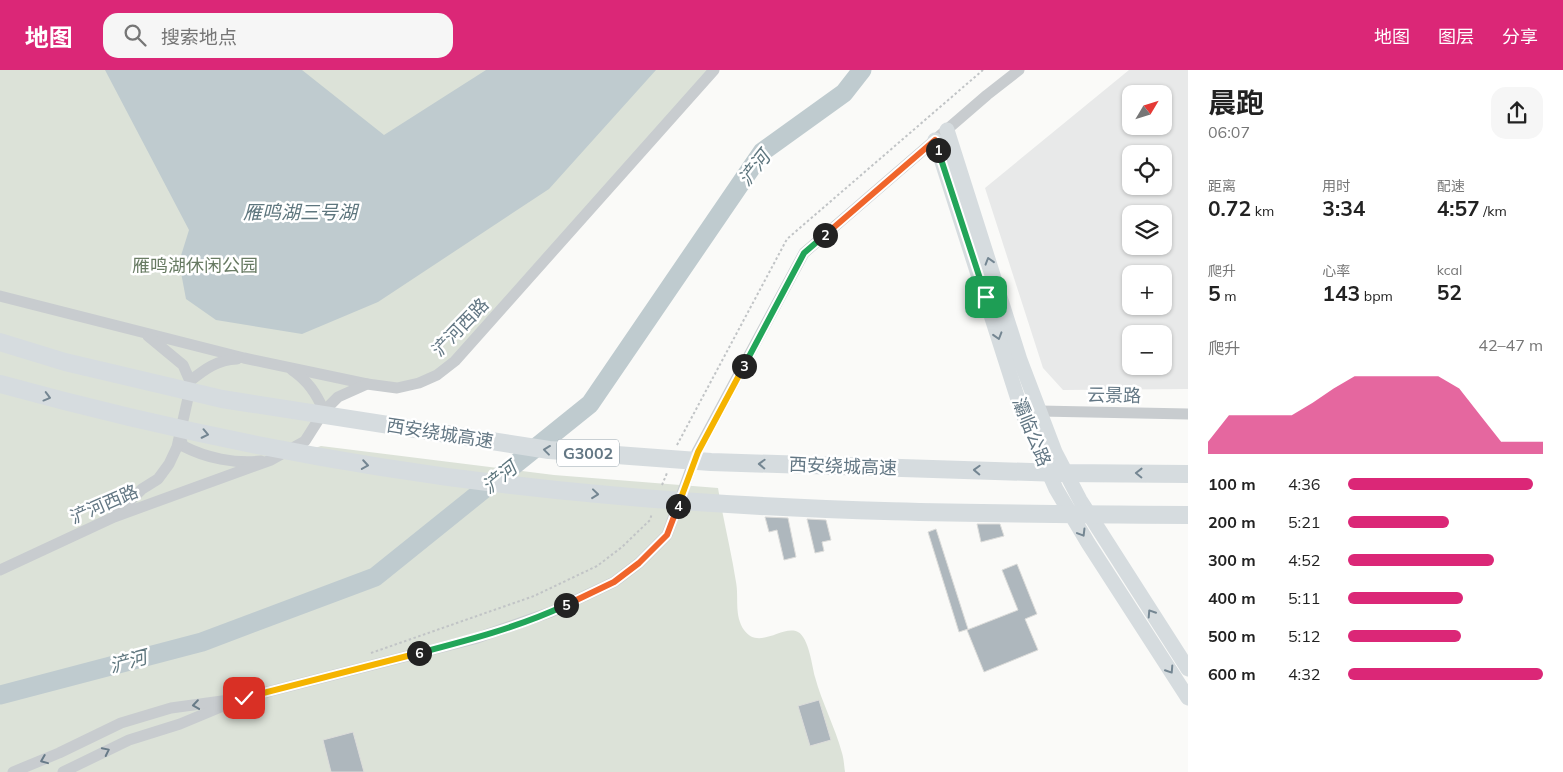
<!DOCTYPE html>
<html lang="zh">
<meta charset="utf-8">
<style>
:root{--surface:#fff;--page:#f6f6f6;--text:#222;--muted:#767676;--accent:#db2777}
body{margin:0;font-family:Mulish,"Noto Sans SC",sans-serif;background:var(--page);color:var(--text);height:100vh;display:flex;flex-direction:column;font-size:19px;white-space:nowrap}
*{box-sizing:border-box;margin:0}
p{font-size:16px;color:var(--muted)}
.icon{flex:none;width:28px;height:28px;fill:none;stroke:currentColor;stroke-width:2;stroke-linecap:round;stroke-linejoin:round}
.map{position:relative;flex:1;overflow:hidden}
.details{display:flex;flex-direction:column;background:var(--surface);width:375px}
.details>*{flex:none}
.needle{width:32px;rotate:52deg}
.fabs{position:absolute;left:1122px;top:15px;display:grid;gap:10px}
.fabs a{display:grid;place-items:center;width:50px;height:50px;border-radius:10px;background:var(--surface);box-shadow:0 1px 4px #0004;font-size:25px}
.pin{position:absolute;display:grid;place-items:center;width:42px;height:42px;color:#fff;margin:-21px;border-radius:10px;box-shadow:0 2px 8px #0006}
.km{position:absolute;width:25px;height:25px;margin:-12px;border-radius:50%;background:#222;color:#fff;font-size:14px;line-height:25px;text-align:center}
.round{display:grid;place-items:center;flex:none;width:52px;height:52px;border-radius:15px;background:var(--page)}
.summary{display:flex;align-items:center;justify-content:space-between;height:85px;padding:0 20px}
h1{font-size:28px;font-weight:700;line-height:38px}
.figures{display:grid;grid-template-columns:repeat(3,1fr);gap:8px;height:85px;padding:5px 20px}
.figures div{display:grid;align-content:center}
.figures b{font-size:21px;font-weight:700}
.figures small{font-size:14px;font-weight:400}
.figures p{font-size:14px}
.chart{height:140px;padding:10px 20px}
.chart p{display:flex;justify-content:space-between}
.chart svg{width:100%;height:90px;margin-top:5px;fill:var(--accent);opacity:.7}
ul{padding:0 20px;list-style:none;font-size:16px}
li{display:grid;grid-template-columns:80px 60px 1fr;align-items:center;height:38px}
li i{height:12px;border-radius:6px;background:var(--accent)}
header{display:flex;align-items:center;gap:30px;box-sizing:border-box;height:70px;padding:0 25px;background:var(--accent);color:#fff}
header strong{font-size:24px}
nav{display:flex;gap:28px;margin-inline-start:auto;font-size:18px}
.search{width:350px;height:45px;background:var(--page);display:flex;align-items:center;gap:12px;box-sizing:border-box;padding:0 18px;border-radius:15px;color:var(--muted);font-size:19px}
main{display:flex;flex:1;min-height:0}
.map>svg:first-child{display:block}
.built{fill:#e8e9e9;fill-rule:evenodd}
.green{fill:#dce2d8}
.water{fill:#bfcbcf}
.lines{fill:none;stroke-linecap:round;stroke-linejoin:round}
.river{stroke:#bfcbcf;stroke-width:19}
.building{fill:#aeb7bd;stroke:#dcdcda}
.path{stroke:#c1c4c6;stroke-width:2;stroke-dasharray:2.5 2.5;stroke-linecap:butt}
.minor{stroke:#c8cccf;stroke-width:11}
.major{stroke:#d6dcdf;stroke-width:15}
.highway{stroke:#d6dcdf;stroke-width:18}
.oneway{stroke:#748692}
.oneway2{stroke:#687b88}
.split-1-casing{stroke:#fff;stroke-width:10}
.split-2-casing{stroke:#fff;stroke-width:10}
.split-3-casing{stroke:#fff;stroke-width:10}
.split-4-casing{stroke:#fff;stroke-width:10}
.split-5-casing{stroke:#fff;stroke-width:10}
.split-6-casing{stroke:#fff;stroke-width:10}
.split-7-casing{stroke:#fff;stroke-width:10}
.split-1{stroke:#22a559;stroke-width:6}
.split-2{stroke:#f0652b;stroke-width:6}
.split-3{stroke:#22a559;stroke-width:6}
.split-4{stroke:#f5b400;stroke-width:6}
.split-5{stroke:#f0652b;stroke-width:6}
.split-6{stroke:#22a559;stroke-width:6}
.split-7{stroke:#f5b400;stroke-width:6}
.labels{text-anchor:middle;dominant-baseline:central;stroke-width:5;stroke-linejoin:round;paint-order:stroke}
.shield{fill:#fff;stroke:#92a0a9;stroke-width:1}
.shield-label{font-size:16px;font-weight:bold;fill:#637784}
.park-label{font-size:18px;fill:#687b63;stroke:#fff}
.street-label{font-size:18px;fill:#637784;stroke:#fff}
.water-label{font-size:19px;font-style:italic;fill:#5e767e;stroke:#fff}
</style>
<header>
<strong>地图</strong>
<div class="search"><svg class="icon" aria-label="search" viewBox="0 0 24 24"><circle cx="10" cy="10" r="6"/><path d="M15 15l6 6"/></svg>搜索地点</div>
<nav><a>地图</a><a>图层</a><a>分享</a></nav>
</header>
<main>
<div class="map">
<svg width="1188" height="702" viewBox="0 0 1188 702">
<rect width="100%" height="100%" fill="#fafaf8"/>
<path class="built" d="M 1129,0 L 1188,0 L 1188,319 L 1063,320 L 1043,298 L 985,118 ZM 1131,24 L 1164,24 L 1164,56 L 1131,56 ZM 1131,84 L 1164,84 L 1164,116 L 1131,116 ZM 1131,144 L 1164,144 L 1164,176 L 1131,176 ZM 1131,204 L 1164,204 L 1164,236 L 1131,236 ZM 1131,264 L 1164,264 L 1164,296 L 1131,296 Z"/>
<path class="green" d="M 0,0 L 714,0 L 455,291 L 419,313 L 367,314 L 338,327 L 305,371 L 255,398 L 321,376 L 554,405 L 718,418 C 723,449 731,480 736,512 C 739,528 734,545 744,560 C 759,581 783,554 798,562 C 809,568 812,596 815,607 C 822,633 835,657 842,683 C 844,689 844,696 845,702 L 0,702 Z"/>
<path class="water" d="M 105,0 L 302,0 L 384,65 L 486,0 L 656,0 L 549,119 L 378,232 L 302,264 L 216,250 L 186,229 L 179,192 L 189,160 Z"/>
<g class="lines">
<path class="river" d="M 0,625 L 202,572 L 375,507 L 590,334 L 762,82 L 844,23 L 862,0"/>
</g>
<g class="building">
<path d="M 765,447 L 788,448 L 796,487 L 784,490 L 777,460 L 769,462 Z"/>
<path d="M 807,449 L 826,450 L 831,470 L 822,472 L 824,481 L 815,483 Z"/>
<path d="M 977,454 L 1000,454 L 1004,466 L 981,472 Z"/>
<path d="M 936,459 L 968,559 L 959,562 L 928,462 Z"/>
<path d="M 1017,494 L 1037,544 L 1025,549 L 1038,580 L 984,602 L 967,560 L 1018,540 L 1002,500 Z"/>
<path d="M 819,630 L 831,670 L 810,676 L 798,636 Z"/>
<path d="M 353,662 L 364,702 L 331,702 L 323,670 Z"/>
</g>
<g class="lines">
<g class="path">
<path d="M 677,375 L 787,169 L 983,0"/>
<path d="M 662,415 L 667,403"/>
<path d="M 371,583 L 534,526 L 597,496 L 622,477 L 650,450 L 652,443"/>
</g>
<g class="minor">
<path d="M 0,226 L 244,288 L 367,314"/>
<path d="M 292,300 C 308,311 316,323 324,341"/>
<path d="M 190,311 C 205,299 217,290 237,289"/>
<path d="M 1040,341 L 1188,344"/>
<path d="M 180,366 L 183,376 C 206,388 235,394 261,391"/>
<path d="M 117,444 L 142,419 L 158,409 L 169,394 L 177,377 L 188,328 L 190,311 L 183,295 L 148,266"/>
<path d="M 0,500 L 114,447 L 271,390 L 305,371 L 324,341 L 338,327 L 367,314 L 397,318 L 419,313 L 437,305 L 455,291 L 714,0"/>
<path d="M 13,702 L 59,683 L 121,653 L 171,638 L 244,628 L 474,569 L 551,542 L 614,512 L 639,493 L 667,465 L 697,382 L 804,183 L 987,25 L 1019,0"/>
<path d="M 63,702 L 129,670 L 180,654 L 228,634"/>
</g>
<g class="major">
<path d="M 947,60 L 1020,290 L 1055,382 L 1080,430 L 1188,599"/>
<path d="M 935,70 L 1022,342 L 1056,419 L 1088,473 L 1188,628"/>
</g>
<g class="highway">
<path d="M 0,272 L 65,292 L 222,329 L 549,380 L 711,392 L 1061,403 L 1188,404"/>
<path d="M 0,314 C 196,368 395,406 598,424 C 794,443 992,444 1188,445"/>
</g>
</g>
<defs><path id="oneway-chevron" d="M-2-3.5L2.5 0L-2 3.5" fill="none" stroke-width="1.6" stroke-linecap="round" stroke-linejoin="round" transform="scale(1.25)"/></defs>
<g class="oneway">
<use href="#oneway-chevron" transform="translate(989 191) rotate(-107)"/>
<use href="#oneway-chevron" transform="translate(998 266) rotate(73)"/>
<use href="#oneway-chevron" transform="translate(47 327) rotate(15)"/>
<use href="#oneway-chevron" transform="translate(205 364) rotate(12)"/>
<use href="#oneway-chevron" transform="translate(547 380) rotate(-173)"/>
<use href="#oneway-chevron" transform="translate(762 394) rotate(-178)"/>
<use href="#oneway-chevron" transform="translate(365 395) rotate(9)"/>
<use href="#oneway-chevron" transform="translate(977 400) rotate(-178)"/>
<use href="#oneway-chevron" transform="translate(1139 403) rotate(-179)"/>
<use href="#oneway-chevron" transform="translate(595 424) rotate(6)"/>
<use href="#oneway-chevron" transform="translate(1082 463) rotate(59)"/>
<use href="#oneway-chevron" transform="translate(1151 543) rotate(-123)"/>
<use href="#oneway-chevron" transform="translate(1170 600) rotate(57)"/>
</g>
<g class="oneway2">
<use href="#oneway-chevron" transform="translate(196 635) rotate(172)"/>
<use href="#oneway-chevron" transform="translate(106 681) rotate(-26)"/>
<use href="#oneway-chevron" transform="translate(44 690) rotate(158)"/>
</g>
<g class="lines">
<g class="split-1-casing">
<path id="split-1" d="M 938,80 L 986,227"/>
</g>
<g class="split-2-casing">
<path id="split-2" d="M 825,165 L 935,70 L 938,80"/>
</g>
<g class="split-3-casing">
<path id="split-3" d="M 744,296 L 804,183 L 825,165"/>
</g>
<g class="split-4-casing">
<path id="split-4" d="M 678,436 L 698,382 L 744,296"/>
</g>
<g class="split-5-casing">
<path id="split-5" d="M 566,535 L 614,512 L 639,493 L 667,465 L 678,436"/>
</g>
<g class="split-6-casing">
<path id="split-6" d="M 419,583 C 469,570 519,557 566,535"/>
</g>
<g class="split-7-casing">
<path id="split-7" d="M 244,628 L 419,583"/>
</g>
<use href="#split-1" class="split-1"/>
<use href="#split-2" class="split-2"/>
<use href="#split-3" class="split-3"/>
<use href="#split-4" class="split-4"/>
<use href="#split-5" class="split-5"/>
<use href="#split-6" class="split-6"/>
<use href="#split-7" class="split-7"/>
</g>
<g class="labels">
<rect class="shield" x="557" y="369.5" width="62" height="27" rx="4"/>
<g class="shield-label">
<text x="588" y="383">G3002</text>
</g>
<g class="park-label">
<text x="195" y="195">雁鸣湖休闲公园</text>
</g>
<g class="street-label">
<text transform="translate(460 257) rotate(-46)">浐河西路</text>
<text transform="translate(1114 325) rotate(1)">云景路</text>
<text transform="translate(1032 362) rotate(68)">灞临公路</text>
<text transform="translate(440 363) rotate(9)">西安绕城高速</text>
<text transform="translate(843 396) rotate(2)">西安绕城高速</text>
<text transform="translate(104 434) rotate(-23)">浐河西路</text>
</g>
<g class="water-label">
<text transform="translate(754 98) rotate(-52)">浐河</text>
<text x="300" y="142">雁鸣湖三号湖</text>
<text transform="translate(499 407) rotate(-39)">浐河</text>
<text transform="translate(128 591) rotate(-15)">浐河</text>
</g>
</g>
</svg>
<div class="fabs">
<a><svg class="needle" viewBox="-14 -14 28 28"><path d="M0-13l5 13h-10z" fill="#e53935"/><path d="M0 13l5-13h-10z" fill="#767676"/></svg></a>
<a><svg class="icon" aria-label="locate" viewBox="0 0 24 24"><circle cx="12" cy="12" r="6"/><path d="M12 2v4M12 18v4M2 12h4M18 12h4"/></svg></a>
<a><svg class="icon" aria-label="layers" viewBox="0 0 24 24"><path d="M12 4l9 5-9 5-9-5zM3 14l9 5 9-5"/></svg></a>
<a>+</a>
<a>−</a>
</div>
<div class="pin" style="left:986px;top:227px;background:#1e9e55"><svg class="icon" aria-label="arrive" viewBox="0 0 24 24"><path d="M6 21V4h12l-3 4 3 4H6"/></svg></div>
<div class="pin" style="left:244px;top:628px;background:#d93025"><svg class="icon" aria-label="check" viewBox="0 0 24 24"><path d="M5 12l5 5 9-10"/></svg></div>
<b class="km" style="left:938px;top:80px">1</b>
<b class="km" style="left:825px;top:165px">2</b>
<b class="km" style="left:744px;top:296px">3</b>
<b class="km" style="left:678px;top:436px">4</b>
<b class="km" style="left:566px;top:535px">5</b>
<b class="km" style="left:419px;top:583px">6</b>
</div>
<section class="details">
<div class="summary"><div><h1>晨跑</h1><p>06:07</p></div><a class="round"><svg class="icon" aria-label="share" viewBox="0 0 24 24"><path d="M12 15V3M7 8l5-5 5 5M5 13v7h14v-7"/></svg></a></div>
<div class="figures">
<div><p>距离</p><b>0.72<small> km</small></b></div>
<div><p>用时</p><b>3:34</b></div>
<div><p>配速</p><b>4:57<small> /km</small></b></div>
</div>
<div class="figures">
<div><p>爬升</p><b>5<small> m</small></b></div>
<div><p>心率</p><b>143<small> bpm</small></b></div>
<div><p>kcal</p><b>52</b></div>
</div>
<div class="chart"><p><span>爬升</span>42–47 m</p>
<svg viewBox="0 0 160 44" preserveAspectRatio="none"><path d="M0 44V38L10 25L20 25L30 25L40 25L50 19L60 12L70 6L80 6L90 6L100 6L110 6L120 12L130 25L140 38L150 38L160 38V44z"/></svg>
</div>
<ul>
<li><b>100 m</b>4:36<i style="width:95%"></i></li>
<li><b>200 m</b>5:21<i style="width:52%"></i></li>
<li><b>300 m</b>4:52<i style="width:75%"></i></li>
<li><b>400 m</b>5:11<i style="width:59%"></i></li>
<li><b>500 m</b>5:12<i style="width:58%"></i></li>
<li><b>600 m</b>4:32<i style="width:100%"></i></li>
</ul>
</section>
</main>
